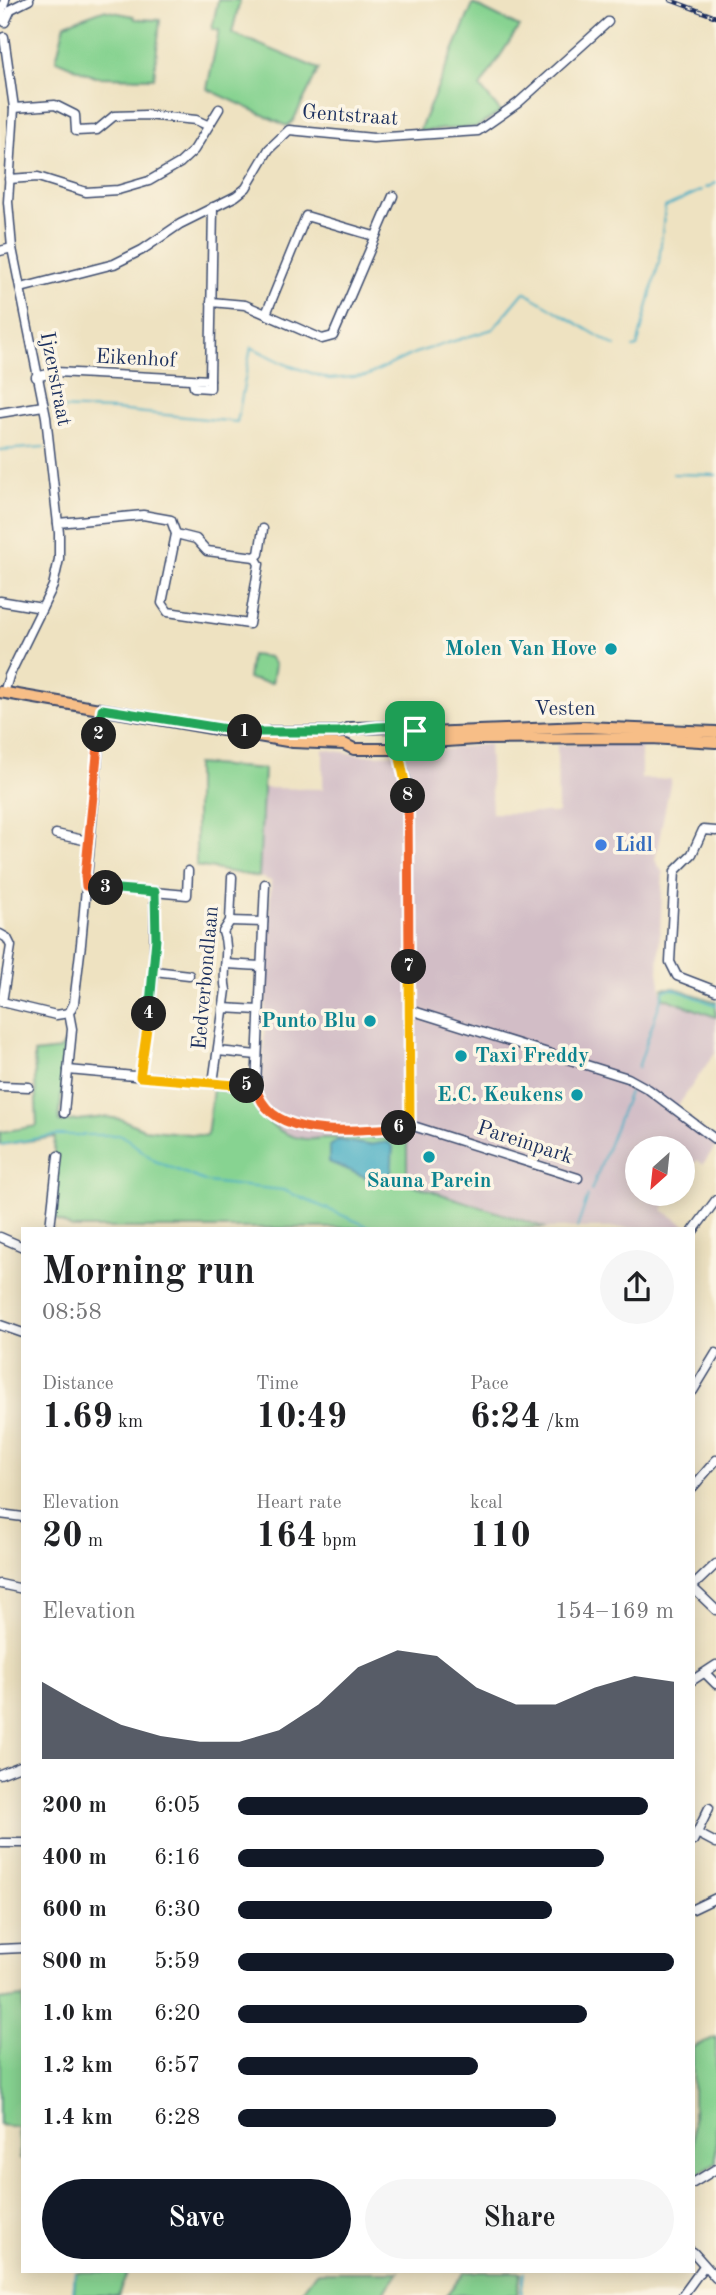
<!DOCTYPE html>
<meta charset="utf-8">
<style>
:root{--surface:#fff;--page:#f6f6f6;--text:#202124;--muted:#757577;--accent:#111827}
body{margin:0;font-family:"Old Standard TT",serif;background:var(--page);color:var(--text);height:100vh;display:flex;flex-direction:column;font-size:26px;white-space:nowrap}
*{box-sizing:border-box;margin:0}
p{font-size:23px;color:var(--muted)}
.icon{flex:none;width:38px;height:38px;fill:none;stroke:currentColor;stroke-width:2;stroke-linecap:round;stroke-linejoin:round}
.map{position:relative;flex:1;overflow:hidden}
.side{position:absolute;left:21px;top:1227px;width:674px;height:1046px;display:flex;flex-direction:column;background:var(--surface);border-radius:0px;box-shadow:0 4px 18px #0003}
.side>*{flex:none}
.needle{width:46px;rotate:207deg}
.buttons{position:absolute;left:625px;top:1136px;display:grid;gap:14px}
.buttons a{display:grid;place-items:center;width:70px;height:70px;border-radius:50%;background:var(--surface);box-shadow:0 4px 18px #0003;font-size:35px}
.pin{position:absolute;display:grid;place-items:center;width:60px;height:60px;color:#fff;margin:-30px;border-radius:14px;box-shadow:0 4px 10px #0006}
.km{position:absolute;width:35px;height:35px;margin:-18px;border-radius:50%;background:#222;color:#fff;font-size:19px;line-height:35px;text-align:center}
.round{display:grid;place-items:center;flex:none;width:74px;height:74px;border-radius:37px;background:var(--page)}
.overview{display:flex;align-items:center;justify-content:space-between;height:119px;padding:0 21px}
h1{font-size:38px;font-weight:700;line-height:52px}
.metrics{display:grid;grid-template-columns:repeat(3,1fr);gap:10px;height:119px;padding:7px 21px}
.metrics div{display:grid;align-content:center}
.metrics b{font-size:35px;font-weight:700}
.metrics small{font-size:19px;font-weight:400}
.metrics p{font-size:19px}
.chart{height:196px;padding:14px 21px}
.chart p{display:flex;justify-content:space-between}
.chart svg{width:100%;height:126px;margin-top:7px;fill:var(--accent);opacity:.7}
.cta{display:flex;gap:14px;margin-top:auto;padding:14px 21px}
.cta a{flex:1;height:80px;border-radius:42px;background:var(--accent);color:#fff;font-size:28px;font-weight:700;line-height:80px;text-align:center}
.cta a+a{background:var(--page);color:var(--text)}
ul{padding:0 21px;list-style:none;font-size:23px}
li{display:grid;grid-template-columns:112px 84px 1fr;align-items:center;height:52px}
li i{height:18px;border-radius:9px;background:var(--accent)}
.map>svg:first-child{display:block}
.industrial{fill:#d2bdc6}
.green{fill:#87d391;stroke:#518178;stroke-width:2}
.water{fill:#45adc4;stroke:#306e91;stroke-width:2}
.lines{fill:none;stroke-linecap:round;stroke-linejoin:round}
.stream{stroke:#45adc4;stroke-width:2}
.minor-casing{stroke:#3b4a6d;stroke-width:11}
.major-casing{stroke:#3b4a6d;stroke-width:14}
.minor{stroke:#fff;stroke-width:8}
.major{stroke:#f7be87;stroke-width:10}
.rail-casing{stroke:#1b2f5e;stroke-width:4.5}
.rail{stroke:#fcf5e5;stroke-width:2;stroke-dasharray:5;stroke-linecap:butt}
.split-1-casing{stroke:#fff;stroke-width:14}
.split-2-casing{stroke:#fff;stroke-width:14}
.split-3-casing{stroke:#fff;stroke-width:14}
.split-4-casing{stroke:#fff;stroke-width:14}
.split-5-casing{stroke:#fff;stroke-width:14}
.split-6-casing{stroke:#fff;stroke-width:14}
.split-7-casing{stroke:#fff;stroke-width:14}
.split-8-casing{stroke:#fff;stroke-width:14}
.split-9-casing{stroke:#fff;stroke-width:14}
.split-1{stroke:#22a559;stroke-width:9}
.split-2{stroke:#22a559;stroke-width:9}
.split-3{stroke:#f0652b;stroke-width:9}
.split-4{stroke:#22a559;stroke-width:9}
.split-5{stroke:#f5b400;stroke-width:9}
.split-6{stroke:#f0652b;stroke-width:9}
.split-7{stroke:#f5b400;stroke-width:9}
.split-8{stroke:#f0652b;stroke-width:9}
.split-9{stroke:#f5b400;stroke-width:9}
.culture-dot{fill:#0f9aa8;stroke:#fcf5e5;stroke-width:2.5}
.shop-dot{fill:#3f7fe0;stroke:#fcf5e5;stroke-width:2.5}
.labels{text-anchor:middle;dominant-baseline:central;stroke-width:7;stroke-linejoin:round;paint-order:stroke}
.street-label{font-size:21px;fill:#1b2f5e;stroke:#fcf5e5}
.culture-label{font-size:21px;font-weight:bold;fill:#0d838f;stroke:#fcf5e5;text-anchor:end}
.shop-label{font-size:21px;font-weight:bold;fill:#366cbe;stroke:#fcf5e5;text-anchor:start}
</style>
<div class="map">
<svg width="716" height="2295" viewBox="0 0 716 2295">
<rect width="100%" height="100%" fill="#fcf5e5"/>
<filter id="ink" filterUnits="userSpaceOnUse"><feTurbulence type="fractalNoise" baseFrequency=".0143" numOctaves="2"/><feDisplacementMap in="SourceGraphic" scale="14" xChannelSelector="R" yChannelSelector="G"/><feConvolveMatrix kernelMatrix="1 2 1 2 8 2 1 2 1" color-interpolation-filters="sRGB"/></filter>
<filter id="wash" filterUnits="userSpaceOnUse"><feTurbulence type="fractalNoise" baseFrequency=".00686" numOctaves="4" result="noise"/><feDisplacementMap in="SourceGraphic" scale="28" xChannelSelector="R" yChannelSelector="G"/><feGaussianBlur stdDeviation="1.57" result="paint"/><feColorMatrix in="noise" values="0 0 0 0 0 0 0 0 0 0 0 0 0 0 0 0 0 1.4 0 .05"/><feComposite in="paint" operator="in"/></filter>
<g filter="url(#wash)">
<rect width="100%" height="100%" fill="#eee2c1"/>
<path class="industrial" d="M 619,743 L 641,745 L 641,779 L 671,779 L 655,860 L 663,873 L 658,972 L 662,997 L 716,1017 L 716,1051 L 673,1113 L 716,1146 L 703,1164 L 697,1160 L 683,1180 L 682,1148 L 637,1148 L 637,1194 L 673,1194 L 662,1210 L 690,1228 L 546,1228 L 406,1183 L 406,1138 L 320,1138 L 308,1141 L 274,1129 L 267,1122 L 261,1115 L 271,881 L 259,877 L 263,788 L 323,789 L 323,749 L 363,755 L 407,754 L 489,744 L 492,813 L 558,813 L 557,745 Z"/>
<g class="green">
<path d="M 218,0 L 240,0 L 232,33 L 319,69 L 293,121 L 287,126 L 207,89 L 219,30 L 212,29 Z"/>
<path d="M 473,4 L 519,27 L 480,87 L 501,112 L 476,127 L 419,131 Z"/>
<path d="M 103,10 L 134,16 L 135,19 L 160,20 L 154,78 L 95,77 L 56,60 L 65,24 Z"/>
<path d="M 251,655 L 269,657 L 275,665 L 272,683 L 248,679 Z"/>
<path d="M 196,764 L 264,769 L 259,877 L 196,866 Z"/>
<path d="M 663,988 L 675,988 L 716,1002 L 716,1017 L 662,997 Z"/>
<path d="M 66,1042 L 59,1122 L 105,1117 L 121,1119 L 144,1129 L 207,1136 L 213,1089 L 262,1097 L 261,1115 C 275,1131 299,1143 320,1138 L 407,1138 L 407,1183 L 546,1228 L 72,1228 L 49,1216 L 55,1137 L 0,1145 L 0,1132 L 37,1126 L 34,1053 L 60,1050 Z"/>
<path d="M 23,1997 L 23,2159 L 20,2159 L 18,2127 L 0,2125 L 0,2000 Z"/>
<path d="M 716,2037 L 716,2163 L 693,2177 L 693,2047 Z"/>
<path d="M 75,2272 L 128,2272 L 118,2295 L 74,2295 Z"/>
<path d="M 316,2272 L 399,2272 L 382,2295 L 299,2295 Z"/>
<path d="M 465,2272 L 521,2272 L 517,2295 L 446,2295 Z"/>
</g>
<path class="water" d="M 338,1140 L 368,1145 L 388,1142 L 393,1148 C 391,1160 394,1171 388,1182 L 382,1184 L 329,1162 L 329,1147 Z"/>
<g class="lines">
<g class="stream">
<path d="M 706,188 L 716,183"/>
<path d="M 633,348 L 637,347 L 659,262 L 665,207 L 702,190"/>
<path d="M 51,408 L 115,410 L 237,422 L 251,347 L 285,364 L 329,379 L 366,376 L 415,353 L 493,329 L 524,292 L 615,346"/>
<path d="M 0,450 L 44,447"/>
<path d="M 673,474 L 716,475"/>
<path d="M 638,1068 L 664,990 L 674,989 L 716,1005"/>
<path d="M 0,1145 L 56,1135 L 122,1135 L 155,1161 L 207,1182 L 283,1190 L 372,1228"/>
<path d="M 591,1191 L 629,1092"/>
<path d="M 577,1228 L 588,1196"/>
<path d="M 73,2295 L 75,2272"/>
<path d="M 521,2295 L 524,2272"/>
</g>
</g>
</g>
<g filter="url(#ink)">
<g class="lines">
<g class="minor-casing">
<g id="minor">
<path d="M 0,17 L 5,0"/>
<path d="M 5,22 L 11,9 L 29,0"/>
<path d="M 4,37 L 14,108 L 8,202 L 12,248 L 46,417 L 59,533 L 59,559 L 53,586 L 9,676 L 4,693"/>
<path d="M 14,108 L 55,105 L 75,115 L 76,131 L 97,130 L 114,116 L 146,115 L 196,120 L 207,125"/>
<path d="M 9,179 L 38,177 L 86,192 L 118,190 L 149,181 L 180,163 L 194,150 L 219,109"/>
<path d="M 0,251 L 12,248"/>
<path d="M 21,288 L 114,264 L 142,250 L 180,224 L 236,196 L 246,188 L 269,149 L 289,130 L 373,138 L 478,131 L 518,103 L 608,22"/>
<path d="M 211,302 L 245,305 L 322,339 L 333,336 L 393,196"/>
<path d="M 266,314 L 306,216 L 374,236"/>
<path d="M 36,377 L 56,372 L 210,380 L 213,207"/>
<path d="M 193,380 L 194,387 L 210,388 L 210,380"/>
<path d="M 0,413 L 43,406"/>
<path d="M 58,523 L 143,515 L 171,520 L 176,534 L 162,603 L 168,612 L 249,624 L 259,564 L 255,557 L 259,554 L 263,529"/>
<path d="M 176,534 L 196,539 L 207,551 L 255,557"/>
<path d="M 0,601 L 42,608"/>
<path d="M 398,749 L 408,788 L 410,1125"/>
<path d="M 716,831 L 703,830 L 692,854 L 675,871 L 670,962 L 677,976 L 716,991"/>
<path d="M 56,834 L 88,841"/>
<path d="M 86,886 L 187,895 L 188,871"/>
<path d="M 230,921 L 263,922"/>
<path d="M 0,934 L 7,938 L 11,946 L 2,1002 L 56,1015 L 69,1013"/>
<path d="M 227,964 L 260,966"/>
<path d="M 154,971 L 189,975"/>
<path d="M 223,1008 L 259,1010"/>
<path d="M 410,1010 L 628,1078 L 648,1089 L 716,1140"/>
<path d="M 218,1051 L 257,1055"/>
<path d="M 68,1070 L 256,1087 C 268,1143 358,1129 400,1128 L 410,1125"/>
<path d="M 140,1077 L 154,971 L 155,892"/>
<path d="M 213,1083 L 226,990 C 221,970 231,952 223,932 L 230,921 L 232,877"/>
<path d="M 0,1086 L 29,1087"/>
<path d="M 256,1087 L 265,884"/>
<path d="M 64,1113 L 72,1029 L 69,1013 L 74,1003 L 81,944 L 102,709"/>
<path d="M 410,1125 L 578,1178"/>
<path d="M 50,1228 L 58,1156"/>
<path d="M 693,1231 L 716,1200"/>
<path d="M 0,1237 L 23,1247"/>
<path d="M 0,1325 L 23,1333"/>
<path d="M 693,1391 L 716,1353"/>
<path d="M 693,1487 L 716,1460"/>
<path d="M 0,1514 L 23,1517"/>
<path d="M 0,1584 L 23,1589"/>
<path d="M 693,1586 L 716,1564"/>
<path d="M 693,1588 L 716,1610"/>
<path d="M 705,1673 L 716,1684"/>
<path d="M 693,1680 L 716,1665"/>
<path d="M 0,1774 L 23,1765"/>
<path d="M 697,1833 L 716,1843"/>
<path d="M 693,1841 L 709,1808"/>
<path d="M 2,1843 L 23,1843"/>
<path d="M 693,1909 L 716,1898"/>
<path d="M 0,1949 L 23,1948"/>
<path d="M 693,2183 L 716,2169"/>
<path d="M 693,2252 L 716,2278"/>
<path d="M 683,2295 L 704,2266"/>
</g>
</g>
<g class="major-casing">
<g id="major">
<path d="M 0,692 L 293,742 L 344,744 L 354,749 L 402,749 L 416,743 L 477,739 L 651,738 L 716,742"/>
<path d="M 270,732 L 339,732 L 351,728 L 395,727 L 426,733 L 583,727 L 716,732"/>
</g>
</g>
<use href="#minor" class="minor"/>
<use href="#major" class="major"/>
<g class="rail-casing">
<path id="rail" d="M 670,0 L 716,17"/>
</g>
<use href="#rail" class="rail"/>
</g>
</g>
<g class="lines" filter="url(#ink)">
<g class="split-1-casing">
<path id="split-1" d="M 245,732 L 338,732 C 362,729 391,722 415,731"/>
</g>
<g class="split-2-casing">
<path id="split-2" d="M 99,735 L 102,709 L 245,732"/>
</g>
<g class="split-3-casing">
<path id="split-3" d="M 99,735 L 85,876 L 86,886 L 106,888"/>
</g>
<g class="split-4-casing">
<path id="split-4" d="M 106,888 L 155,892 L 156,939 L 149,1014"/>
</g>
<g class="split-5-casing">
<path id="split-5" d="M 149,1014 L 140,1077 L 247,1086"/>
</g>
<g class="split-6-casing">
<path id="split-6" d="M 247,1086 L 256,1087 C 269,1143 356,1129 399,1128"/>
</g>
<g class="split-7-casing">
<path id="split-7" d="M 399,1128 L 410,1125 L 409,967"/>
</g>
<g class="split-8-casing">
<path id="split-8" d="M 408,796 L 409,967"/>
</g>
<g class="split-9-casing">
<path id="split-9" d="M 408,796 L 398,749 L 407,749 L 416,743 L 415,731"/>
</g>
<use href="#split-1" class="split-1"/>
<use href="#split-2" class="split-2"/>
<use href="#split-3" class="split-3"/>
<use href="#split-4" class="split-4"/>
<use href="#split-5" class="split-5"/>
<use href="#split-6" class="split-6"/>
<use href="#split-7" class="split-7"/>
<use href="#split-8" class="split-8"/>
<use href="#split-9" class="split-9"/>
</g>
<g class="culture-dot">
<circle cx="611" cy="649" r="7"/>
<circle cx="370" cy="1021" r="7"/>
<circle cx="461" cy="1056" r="7"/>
<circle cx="577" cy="1095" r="7"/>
<circle cx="429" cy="1157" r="7"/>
</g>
<circle class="shop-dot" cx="601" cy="845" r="7"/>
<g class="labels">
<g class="street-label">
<text transform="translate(350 116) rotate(4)">Gentstraat</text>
<text transform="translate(136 359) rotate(3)">Eikenhof</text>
<text transform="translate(55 379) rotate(79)">Ijzerstraat</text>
<text x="565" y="709">Vesten</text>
<text transform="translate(206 978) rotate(-85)">Eedverbondlaan</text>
<text transform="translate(525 1143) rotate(18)">Pareinpark</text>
</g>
<g class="culture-label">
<text x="597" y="649">Molen Van Hove</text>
<text x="356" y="1021">Punto Blu</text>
<text x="475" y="1056" text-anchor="start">Taxi Freddy</text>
<text x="563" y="1095">E.C. Keukens</text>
<text x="429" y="1181" text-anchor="middle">Sauna Parein</text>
</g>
<g class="shop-label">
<text x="615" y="845">Lidl</text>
</g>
</g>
</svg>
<div class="buttons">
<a><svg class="needle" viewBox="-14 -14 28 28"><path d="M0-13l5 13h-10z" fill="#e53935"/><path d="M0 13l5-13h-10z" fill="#757577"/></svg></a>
</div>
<div class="pin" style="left:415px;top:731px;background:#1e9e55"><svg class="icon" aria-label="arrive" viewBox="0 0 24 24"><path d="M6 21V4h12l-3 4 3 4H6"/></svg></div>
<b class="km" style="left:245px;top:732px">1</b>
<b class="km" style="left:99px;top:735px">2</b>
<b class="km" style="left:106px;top:888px">3</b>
<b class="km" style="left:149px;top:1014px">4</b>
<b class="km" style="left:247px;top:1086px">5</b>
<b class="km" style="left:399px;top:1128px">6</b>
<b class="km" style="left:409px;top:967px">7</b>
<b class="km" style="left:408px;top:796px">8</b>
<section class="side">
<div class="overview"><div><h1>Morning run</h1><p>08:58</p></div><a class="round"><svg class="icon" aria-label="share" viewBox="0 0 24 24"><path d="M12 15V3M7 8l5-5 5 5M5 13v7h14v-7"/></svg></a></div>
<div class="metrics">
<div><p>Distance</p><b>1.69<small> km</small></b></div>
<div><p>Time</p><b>10:49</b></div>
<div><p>Pace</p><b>6:24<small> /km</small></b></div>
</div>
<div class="metrics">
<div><p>Elevation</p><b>20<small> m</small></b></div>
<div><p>Heart rate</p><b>164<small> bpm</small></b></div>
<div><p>kcal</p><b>110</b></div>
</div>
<div class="chart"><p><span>Elevation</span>154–169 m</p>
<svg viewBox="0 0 160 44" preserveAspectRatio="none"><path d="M0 44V17L10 25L20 32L30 36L40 38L50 38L60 34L70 25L80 12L90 6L100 8L110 19L120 25L130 25L140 19L150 15L160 17V44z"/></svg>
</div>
<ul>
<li><b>200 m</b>6:05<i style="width:94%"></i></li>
<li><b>400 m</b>6:16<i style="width:84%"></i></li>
<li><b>600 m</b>6:30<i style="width:72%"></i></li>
<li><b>800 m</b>5:59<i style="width:100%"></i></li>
<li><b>1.0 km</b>6:20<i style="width:80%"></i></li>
<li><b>1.2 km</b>6:57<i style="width:55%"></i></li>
<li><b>1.4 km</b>6:28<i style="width:73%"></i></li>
</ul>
<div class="cta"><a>Save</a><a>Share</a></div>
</section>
</div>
